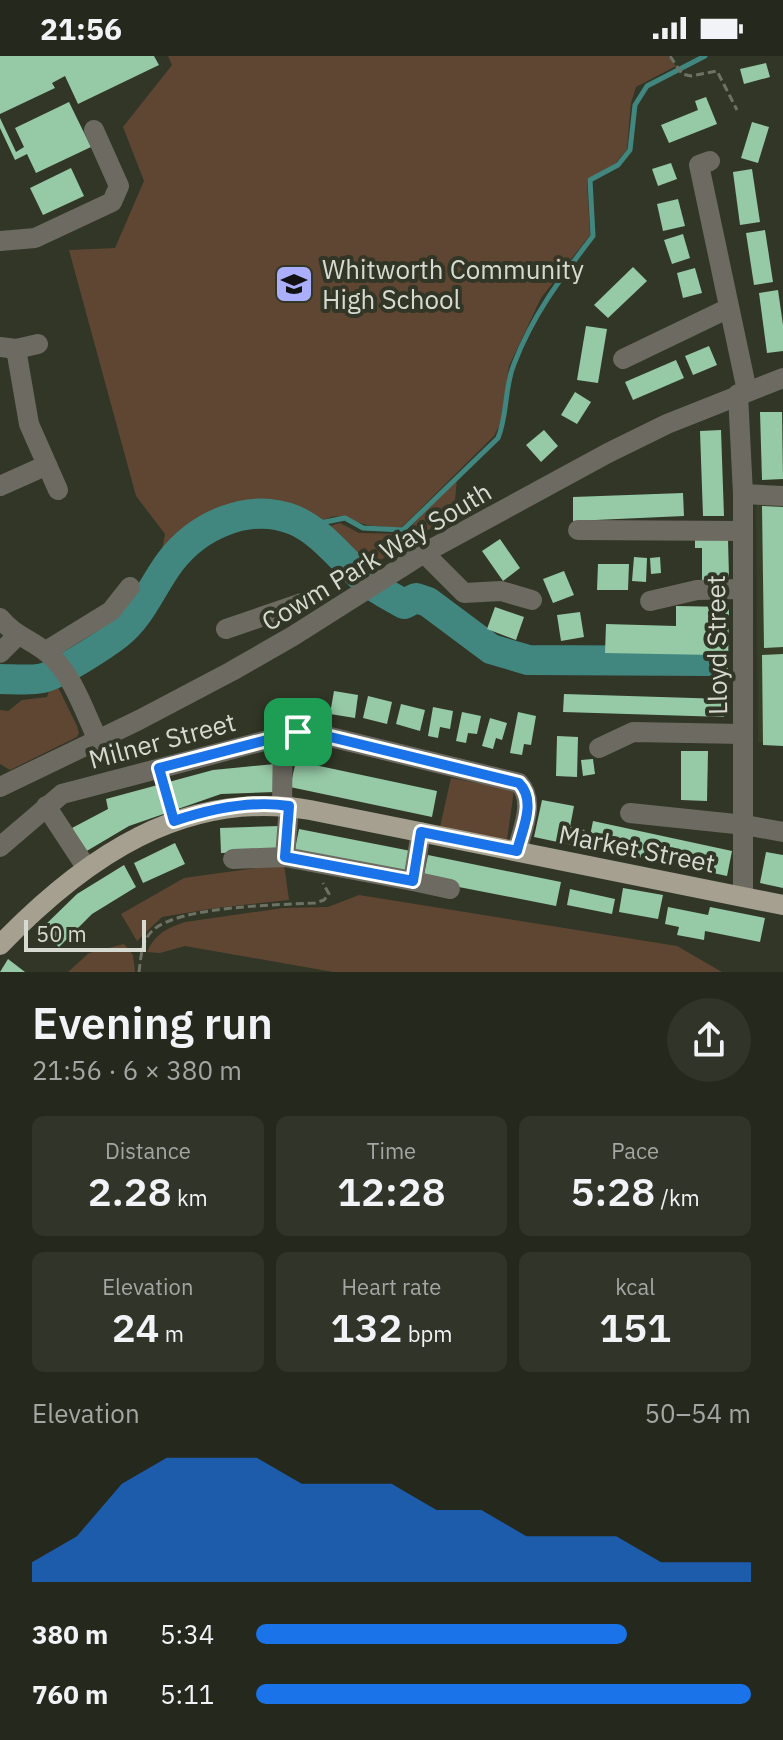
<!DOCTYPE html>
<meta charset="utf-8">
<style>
:root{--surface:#25281c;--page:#313429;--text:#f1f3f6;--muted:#a3a6a3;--accent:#1a73e8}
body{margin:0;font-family:"IBM Plex Sans",sans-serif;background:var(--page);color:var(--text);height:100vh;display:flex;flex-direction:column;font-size:30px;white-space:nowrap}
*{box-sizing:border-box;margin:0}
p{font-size:26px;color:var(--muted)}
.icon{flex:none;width:44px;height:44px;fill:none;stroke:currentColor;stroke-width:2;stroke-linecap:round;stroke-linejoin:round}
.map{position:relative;height:916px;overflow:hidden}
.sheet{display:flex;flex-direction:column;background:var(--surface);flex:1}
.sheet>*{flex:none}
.scale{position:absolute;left:24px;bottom:20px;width:122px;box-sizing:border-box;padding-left:8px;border:4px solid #d7dad1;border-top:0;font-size:22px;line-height:28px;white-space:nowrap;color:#d7dad1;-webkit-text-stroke:6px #313626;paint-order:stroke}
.pin{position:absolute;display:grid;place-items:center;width:68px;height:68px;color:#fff;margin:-34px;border-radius:16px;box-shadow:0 4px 12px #0006}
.round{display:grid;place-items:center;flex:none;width:84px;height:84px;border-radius:42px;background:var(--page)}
.summary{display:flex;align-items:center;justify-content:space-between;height:136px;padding:0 32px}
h1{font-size:44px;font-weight:600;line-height:60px}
.metrics{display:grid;grid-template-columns:repeat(3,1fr);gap:12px;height:136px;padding:8px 32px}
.metrics div{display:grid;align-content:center;border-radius:12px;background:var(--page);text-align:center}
.metrics b{font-size:40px;font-weight:600}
.metrics small{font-size:22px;font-weight:400}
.metrics p{font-size:22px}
.chart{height:224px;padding:16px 32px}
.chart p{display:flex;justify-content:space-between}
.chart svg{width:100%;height:144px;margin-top:8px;fill:var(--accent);opacity:.7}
ul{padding:0 32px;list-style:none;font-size:26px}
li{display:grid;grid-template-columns:128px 96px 1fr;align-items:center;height:60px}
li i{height:20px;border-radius:10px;background:var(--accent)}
.status{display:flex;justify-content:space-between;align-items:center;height:56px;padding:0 40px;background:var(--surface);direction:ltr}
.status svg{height:22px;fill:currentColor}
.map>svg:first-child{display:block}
.built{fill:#383f29}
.green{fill:#5f4632}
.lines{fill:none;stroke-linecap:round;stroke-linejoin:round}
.stream{stroke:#418780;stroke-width:5}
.river{stroke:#418780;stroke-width:30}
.building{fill:#96c9a6}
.path{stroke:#6d7264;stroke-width:3;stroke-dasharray:8 4;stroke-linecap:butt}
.minor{stroke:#6d6a62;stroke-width:20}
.major{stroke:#a5a090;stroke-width:20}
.route-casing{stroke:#fff;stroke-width:16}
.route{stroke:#1a73e8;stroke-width:10}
.labels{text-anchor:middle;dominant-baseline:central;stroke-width:8;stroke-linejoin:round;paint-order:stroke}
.poi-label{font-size:26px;fill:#d7dad1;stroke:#313626;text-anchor:start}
.street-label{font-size:26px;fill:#d7dad1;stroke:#313626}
</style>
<div class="status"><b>21:56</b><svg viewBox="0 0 49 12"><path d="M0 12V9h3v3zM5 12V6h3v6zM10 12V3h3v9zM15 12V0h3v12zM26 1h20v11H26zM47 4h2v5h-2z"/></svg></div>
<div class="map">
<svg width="783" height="916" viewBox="0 0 783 916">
<rect width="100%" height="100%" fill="#313626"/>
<path class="built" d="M 756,445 L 783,447 L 783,686 L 758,686 Z"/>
<g class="green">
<path d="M 168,0 L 668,0 L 676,10 L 636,31 L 631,47 L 627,93 L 615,108 L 587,124 L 590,179 L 541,242 L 509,310 L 502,364 L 494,380 L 401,472 C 389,471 375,471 363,468 C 343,462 336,454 316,469 L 280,454 L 226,456 L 202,467 L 160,505 L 165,478 L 136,440 L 69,194 L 115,192 L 144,125 L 123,71 L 172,9 Z"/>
<path d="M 457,421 L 454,458 L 363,515 L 326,479 L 323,472 L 340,467 L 359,477 L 404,478 Z"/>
<path d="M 56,627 L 77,670 L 79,677 L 77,681 L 10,714 L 0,708 L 0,654 L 8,655 L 22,644 L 47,641 L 51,629 Z"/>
<path d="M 451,722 L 514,734 L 507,784 L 440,771 Z"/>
<path d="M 284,808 L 289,844 L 216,852 L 162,861 L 137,885 L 121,858 L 184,822 Z"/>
<path d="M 359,839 L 677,890 L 722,916 L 333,916 L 185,890 L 160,897 L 147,896 C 155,878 167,872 185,866 L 283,852 L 328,851 Z"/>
<path d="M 124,888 L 133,899 L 135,916 L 68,916 L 89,897 Z"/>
</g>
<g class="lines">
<path class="stream" d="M 314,475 L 325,466 L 345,462 L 363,472 L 403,474 L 498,382 C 508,358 504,332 514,308 C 533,258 561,222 593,180 L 590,124 L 618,109 L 630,94 L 635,49 L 647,30 L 705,0"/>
<path class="river" d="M 0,623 C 13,623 30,625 43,622 C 59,618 103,590 117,579 C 141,561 152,530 170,506 C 198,469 249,446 294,464 C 322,476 340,502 363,522 C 375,533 390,540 404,548 L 416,542 L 428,546 L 491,593 L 528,604 L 711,605"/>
</g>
<g class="building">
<path d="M 0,0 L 154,0 L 159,9 L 78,48 L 65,20 L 52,27 L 55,32 L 0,58 Z"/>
<path d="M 766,7 L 770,21 L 744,28 L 740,13 Z"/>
<path d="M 706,41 L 717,68 L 669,87 L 661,69 L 698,54 L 695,45 Z"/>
<path d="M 69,46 L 91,91 L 36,117 L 27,98 L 15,104 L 0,72 L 0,62 L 16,96 L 24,91 L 15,72 Z"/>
<path d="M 752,66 L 769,71 L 758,107 L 741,102 Z"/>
<path d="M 671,107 L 677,123 L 658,130 L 652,113 Z"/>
<path d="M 71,112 L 84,140 L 43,159 L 30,132 Z"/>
<path d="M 752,113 L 760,166 L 740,169 L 733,116 Z"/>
<path d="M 678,143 L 685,170 L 663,175 L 657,148 Z"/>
<path d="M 765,174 L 773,226 L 754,229 L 746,177 Z"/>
<path d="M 683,178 L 690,202 L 672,208 L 664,184 Z"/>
<path d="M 633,211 L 647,225 L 608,262 L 594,249 Z"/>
<path d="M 695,212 L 702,237 L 683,242 L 677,217 Z"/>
<path d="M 778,234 L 783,269 L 783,295 L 767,297 L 759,237 Z"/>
<path d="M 586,270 L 607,273 L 598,327 L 577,324 Z"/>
<path d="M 709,290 L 717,309 L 693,319 L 685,300 Z"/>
<path d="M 676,304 L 684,322 L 633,344 L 625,326 Z"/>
<path d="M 575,336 L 591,346 L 577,368 L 561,359 Z"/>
<path d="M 760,356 L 782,356 L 783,423 L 762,424 Z"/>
<path d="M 544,374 L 558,390 L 541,406 L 526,389 Z"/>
<path d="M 721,374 L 724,460 L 703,460 L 700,375 Z"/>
<path d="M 683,437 L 684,460 L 573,465 L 573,441 Z"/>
<path d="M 762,450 L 783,451 L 783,591 L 764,592 Z"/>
<path d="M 500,483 L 520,512 L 503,525 L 482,495 Z"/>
<path d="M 695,484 L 728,484 L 729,521 L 723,521 L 724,525 L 702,525 L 702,492 L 695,492 Z"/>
<path d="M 634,501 L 647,502 L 646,526 L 632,525 Z"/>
<path d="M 660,501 L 661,517 L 651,518 L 650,502 Z"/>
<path d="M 598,508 L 629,508 L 628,534 L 597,534 Z"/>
<path d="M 564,515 L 574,539 L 553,547 L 543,523 Z"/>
<path d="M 676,550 L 729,551 L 728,613 L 714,613 L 714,599 L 605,597 L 606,568 L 676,570 Z"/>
<path d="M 495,551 L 524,561 L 516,584 L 487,573 Z"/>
<path d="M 580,556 L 584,581 L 561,585 L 557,559 Z"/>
<path d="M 783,598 L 783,690 L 763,689 L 762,599 Z"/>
<path d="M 334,635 L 358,639 L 355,662 L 330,658 Z"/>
<path d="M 564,638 L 725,643 L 724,661 L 563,656 Z"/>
<path d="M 368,640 L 392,646 L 387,668 L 363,662 Z"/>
<path d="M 401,648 L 425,654 L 420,675 L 396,668 Z"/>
<path d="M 433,651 L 453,655 L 450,673 L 440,671 L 438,682 L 428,680 Z"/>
<path d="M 462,656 L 481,660 L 477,678 L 468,677 L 466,687 L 456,685 Z"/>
<path d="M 518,656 L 536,660 L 531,689 L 524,688 L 522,699 L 510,697 Z"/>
<path d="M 490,662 L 507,667 L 502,684 L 496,682 L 493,693 L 482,690 Z"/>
<path d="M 557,680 L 578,681 L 577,721 L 556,720 Z"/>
<path d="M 681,695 L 708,695 L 707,745 L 681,744 Z"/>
<path d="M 593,703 L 595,718 L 583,720 L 581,704 Z"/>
<path d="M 296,705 L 437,735 L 432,761 L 290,731 Z"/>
<path d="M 275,708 L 275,736 L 221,738 L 129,770 L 85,796 L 72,772 L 108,753 L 106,743 L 213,714 Z"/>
<path d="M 542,744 L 574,750 L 570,771 L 585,774 L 581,791 L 534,781 Z"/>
<path d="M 593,765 L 732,795 L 727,820 L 588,790 Z"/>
<path d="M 279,770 L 280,795 L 221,797 L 220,772 Z"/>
<path d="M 299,773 L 411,795 L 406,820 L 294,798 Z"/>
<path d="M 175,787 L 185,808 L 143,827 L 134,807 Z"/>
<path d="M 766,796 L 783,799 L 783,832 L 760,827 Z"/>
<path d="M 428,799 L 561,826 L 556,850 L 423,824 Z"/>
<path d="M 124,809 L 136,831 L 92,858 L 59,891 L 40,874 L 77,838 Z"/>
<path d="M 623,832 L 663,839 L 658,863 L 619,856 Z"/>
<path d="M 570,833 L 615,843 L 612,858 L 567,849 Z"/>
<path d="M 668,851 L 708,859 L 710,851 L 765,862 L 760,886 L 705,875 L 704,884 L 677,879 L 679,871 L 665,868 Z"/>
<path d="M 8,903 L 25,916 L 0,916 Z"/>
</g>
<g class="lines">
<g class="path">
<path d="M 670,0 L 682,18 L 691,20 L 717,15 L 737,54"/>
<path d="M 164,730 L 170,750"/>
<path d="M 139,916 C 141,902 141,886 152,875 C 178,850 278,849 315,847 L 324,844 L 329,838 L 323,827"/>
</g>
<g class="minor">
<path d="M 710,105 L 699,109 L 747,335"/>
<path d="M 0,185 L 35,182 L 112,146 L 119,130 L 94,74"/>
<path d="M 0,291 L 16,293 L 38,288"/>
<path d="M 16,293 L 29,368 L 58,434"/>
<path d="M 623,303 L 729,252"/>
<path d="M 738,338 L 743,438 L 743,840"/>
<path d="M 0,430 L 47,409"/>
<path d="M 743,438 L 783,440"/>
<path d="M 578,474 L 742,475"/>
<path d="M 424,497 L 464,537 L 501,535 L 532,544"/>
<path d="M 650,545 L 697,534 L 742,533"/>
<path d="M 0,562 C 14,580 35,585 51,600 C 73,620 85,657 98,684"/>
<path d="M 226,573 L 302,547"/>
<path d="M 46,595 L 111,555 L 130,531"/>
<path d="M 0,597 L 18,579"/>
<path d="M 599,692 L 633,676 L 743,678"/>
<path d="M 0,731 L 139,664 L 232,615 L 293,580 L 424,497 L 608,397 L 667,368 L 783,322"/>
<path d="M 282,749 L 283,679"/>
<path d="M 46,750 L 86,811"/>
<path d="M 630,757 L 745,769 L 783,776"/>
<path d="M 0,791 L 62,738 L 298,676 L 318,678 L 519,727 C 536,745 522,774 517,795"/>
<path d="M 285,801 L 289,750"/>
<path d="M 233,803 L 285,801 L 413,825 L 421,776"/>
<path d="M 413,825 L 450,833"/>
</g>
<path class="major" d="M 0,889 C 84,802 184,732 310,754 L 783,849"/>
</g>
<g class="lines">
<g class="route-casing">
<path id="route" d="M 298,676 L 318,678 L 519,727 C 537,745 522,774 517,795 L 421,776 L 413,825 L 285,801 L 289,750 C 251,744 210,753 174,765 L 159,712 Z"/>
</g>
<use href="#route" class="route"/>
</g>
<defs>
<g id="school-square" transform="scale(2)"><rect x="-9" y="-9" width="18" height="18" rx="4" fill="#abaffb" stroke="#313626"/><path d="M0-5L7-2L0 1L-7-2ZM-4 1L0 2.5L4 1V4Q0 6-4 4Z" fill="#111"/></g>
</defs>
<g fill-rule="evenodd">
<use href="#school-square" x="294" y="228"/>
</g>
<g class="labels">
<g class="poi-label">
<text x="322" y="213">Whitworth Community<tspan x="322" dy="30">High School</tspan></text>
</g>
<g class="street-label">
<text transform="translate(376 500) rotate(-31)">Cowm Park Way South</text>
<text transform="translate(716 589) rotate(-91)">Lloyd Street</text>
<text transform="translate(162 684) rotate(-15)">Milner Street</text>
<text transform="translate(637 792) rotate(11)">Market Street</text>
</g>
</g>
</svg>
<div class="scale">50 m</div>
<div class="pin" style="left:298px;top:676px;background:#1e9e55"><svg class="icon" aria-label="arrive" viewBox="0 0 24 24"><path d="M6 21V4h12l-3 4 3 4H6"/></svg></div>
</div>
<section class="sheet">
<div class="summary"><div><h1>Evening run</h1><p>21:56 · 6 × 380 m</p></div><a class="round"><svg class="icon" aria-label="share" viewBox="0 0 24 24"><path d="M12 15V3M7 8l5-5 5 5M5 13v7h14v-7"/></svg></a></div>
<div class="metrics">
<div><p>Distance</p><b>2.28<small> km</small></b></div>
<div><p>Time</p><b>12:28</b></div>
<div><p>Pace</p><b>5:28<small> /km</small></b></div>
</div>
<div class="metrics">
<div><p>Elevation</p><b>24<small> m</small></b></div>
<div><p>Heart rate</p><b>132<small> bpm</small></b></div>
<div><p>kcal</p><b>151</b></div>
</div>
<div class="chart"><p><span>Elevation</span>50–54 m</p>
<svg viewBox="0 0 160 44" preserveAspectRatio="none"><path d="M0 44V38L10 30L20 14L30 6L40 6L50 6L60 14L70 14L80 14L90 22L100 22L110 30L120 30L130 30L140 38L150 38L160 38V44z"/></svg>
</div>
<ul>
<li><b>380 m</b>5:34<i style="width:75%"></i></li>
<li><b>760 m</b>5:11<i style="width:100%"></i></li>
</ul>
</section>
